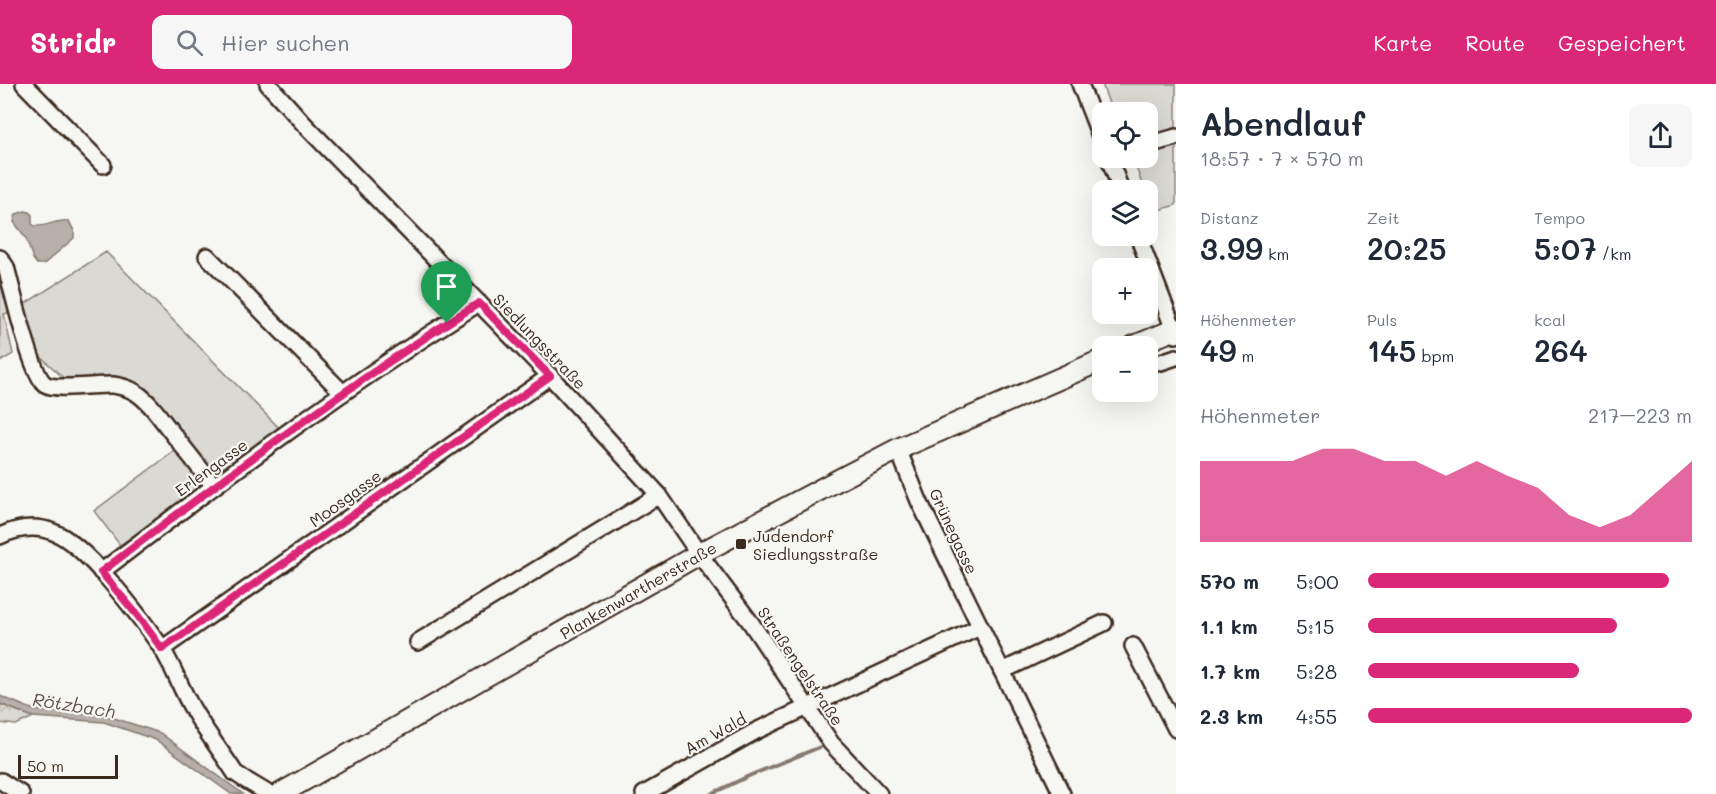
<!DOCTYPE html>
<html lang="de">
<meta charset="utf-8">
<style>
:root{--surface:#fff;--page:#f6f6f7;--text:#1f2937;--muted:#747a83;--accent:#db2777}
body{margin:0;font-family:Mali,sans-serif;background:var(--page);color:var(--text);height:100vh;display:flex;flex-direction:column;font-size:22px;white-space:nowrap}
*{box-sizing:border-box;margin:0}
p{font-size:20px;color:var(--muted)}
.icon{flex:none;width:33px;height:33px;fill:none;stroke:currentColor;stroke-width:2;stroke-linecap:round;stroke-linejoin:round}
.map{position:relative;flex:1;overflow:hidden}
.details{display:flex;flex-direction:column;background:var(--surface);width:540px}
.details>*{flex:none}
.controls{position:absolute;left:1092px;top:18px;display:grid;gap:12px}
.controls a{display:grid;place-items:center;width:66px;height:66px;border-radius:12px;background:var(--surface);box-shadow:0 6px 24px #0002;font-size:30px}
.scale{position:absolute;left:18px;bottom:15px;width:100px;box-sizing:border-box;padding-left:6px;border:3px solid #3b2a1e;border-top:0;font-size:16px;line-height:21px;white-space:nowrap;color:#3b2a1e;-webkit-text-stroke:4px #f6f6f2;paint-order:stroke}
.pin{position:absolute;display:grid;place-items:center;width:51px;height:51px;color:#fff;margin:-62px -26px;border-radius:50% 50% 50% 0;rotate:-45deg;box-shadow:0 0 6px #0007}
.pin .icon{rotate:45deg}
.round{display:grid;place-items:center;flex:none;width:63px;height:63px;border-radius:12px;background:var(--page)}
.overview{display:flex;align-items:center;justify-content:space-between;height:102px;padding:0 24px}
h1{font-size:33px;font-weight:600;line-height:45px}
.stats{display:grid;grid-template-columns:repeat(3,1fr);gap:9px;height:102px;padding:6px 24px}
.stats div{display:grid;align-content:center}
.stats b{font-size:30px;font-weight:600}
.stats small{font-size:16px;font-weight:400}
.stats p{font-size:16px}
.chart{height:168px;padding:12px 24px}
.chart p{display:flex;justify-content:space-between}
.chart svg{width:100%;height:108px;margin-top:6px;fill:var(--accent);opacity:.7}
ul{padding:0 24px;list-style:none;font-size:20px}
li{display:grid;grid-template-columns:96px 72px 1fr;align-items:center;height:45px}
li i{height:15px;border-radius:8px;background:var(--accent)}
header{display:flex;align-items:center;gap:36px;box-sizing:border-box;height:84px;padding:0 30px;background:var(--accent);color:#fff}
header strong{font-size:28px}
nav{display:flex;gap:33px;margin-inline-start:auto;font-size:21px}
.search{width:420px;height:54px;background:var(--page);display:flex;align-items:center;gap:15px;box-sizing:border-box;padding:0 21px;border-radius:12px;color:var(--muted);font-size:22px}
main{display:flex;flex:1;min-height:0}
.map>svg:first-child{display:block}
.green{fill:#dad9d3;stroke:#8a8278;stroke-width:1.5}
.forest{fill:url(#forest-crowns);stroke:#8a8278;stroke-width:1.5}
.water{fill:#b6b0a9;stroke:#857a71;stroke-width:1.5}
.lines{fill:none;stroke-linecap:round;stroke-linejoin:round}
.stream{stroke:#857a71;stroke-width:4}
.minor-casing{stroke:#3b2a1e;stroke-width:20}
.major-casing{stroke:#3b2a1e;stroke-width:24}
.minor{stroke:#f6f6f2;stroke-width:15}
.major{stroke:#f6f6f2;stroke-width:20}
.route-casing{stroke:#fff;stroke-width:12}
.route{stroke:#db2777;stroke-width:8}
.poi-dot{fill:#3b2a1e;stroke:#f6f6f2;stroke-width:2}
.labels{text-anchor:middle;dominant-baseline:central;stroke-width:4.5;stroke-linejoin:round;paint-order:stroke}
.street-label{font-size:16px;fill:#3b2a1e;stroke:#f6f6f2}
.poi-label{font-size:16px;fill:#3b2a1e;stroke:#f6f6f2;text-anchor:start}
.water-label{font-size:18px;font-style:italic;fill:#605248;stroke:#f6f6f2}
</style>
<header>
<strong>Stridr</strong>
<div class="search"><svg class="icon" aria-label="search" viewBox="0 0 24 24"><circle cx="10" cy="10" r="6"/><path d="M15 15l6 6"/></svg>Hier suchen</div>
<nav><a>Karte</a><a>Route</a><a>Gespeichert</a></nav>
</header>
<main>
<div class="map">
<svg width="1176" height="710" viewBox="0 0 1176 710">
<defs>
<pattern id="forest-crowns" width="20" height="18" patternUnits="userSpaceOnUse" patternTransform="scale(1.5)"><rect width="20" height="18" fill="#dad9d3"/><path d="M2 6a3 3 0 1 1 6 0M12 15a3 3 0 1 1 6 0" fill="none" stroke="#bcbab5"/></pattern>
</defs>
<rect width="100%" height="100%" fill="#f6f6f2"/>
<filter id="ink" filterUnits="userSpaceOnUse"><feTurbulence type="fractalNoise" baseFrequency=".0167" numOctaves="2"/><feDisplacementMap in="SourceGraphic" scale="12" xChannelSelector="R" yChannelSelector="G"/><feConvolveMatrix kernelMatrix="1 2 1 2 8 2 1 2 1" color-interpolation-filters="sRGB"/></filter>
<g filter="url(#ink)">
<g class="green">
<path d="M 1102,0 L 1176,0 L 1176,121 L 1152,128 L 1148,116 L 1148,106 L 1144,106 L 1135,80 L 1130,74 L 1148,74 L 1148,28 L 1112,28 Z"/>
<path d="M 106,168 L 282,347 L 120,461 L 94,427 L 185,359 L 148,312 L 123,294 L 72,302 L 38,270 L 23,221 Z"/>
<path d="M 0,188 L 14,227 L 4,230 L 13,270 L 0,278 Z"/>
</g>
<path class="forest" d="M 0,620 L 33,633 L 16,641 L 0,639 Z"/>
<g class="water">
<path d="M 25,127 L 29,128 L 32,131 L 32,140 L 35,142 C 47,143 57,135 69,137 L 74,147 L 74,154 L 44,180 L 37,180 L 33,175 L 26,154 L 14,138 L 16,130 Z"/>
<path d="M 0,612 L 34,626 L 105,631 L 160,649 L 243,710 L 231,710 L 156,656 L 104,638 L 33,633 L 0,620 Z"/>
</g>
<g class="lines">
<path class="stream" d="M 711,710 L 751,691 L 825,661 L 826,662"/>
<g class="minor-casing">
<g id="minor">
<path d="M 24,0 L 103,81"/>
<path d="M 268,0 L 304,40 L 550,292 L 659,411 L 699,470 L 751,539 L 831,659 L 879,710"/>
<path d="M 1080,0 L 1102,57"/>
<path d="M 1148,61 L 1176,53"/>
<path d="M 1109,74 L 1121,106"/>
<path d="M 1138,152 L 1176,251"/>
<path d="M 207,172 L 343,309"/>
<path d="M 0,174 L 6,183 C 12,204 31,290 45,300 C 56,307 98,300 113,301 C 120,302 128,304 135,308 C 149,317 159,332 169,345 C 184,364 199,383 214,402"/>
<path d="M 1161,278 L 1176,273"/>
<path d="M 898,365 L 919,417 L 1062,710"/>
<path d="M 0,452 C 17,444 35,441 53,448 C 85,459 141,534 161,563 C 173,582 181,605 192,624 C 205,647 221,667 235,689 L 244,695 L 269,710"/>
<path d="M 101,488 C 224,394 348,300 479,219"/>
<path d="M 418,558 L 659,411"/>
<path d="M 1133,562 L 1176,645"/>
<path d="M 162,565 L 550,292"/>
<path d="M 1002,587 L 1104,539"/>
<path d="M 1,697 L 21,710"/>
<path d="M 644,710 L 756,647 L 980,543"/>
</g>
</g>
<g class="major-casing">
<g id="major">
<path d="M 1134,262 L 1176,245"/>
<path d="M 280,710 L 699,470 L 842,394 L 898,365 L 1102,276"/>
</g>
</g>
<use href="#minor" class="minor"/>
<use href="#major" class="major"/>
</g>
</g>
<g class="lines" filter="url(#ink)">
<g class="route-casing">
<path id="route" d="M 479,219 L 550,292 L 162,565 L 138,532 L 101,488 C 224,394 348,301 479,219 Z"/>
</g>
<use href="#route" class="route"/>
</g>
<rect class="poi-dot" x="735" y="454" width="12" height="12" rx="3"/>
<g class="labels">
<g class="street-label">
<text transform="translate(540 257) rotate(46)">Siedlungsstraße</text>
<text transform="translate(211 383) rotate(-36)">Erlengasse</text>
<text transform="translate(345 414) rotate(-36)">Moosgasse</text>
<text transform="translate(954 447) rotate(65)">Grünegasse</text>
<text transform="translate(638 506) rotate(-30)">Plankenwartherstraße</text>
<text transform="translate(801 582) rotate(56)">Straßengelstraße</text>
<text transform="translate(715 649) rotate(-29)">Am Wald</text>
</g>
<g class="poi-label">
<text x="753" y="451">Judendorf<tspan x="753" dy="18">Siedlungsstraße</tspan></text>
</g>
<g class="water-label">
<text transform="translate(74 621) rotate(9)">Rötzbach</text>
</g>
</g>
</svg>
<div class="controls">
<a><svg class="icon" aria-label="locate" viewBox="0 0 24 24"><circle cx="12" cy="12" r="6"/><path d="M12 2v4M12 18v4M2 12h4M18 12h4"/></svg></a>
<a><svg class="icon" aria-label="layers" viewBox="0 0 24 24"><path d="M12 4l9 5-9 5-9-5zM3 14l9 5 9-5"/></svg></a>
<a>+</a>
<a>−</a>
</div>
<div class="scale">50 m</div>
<div class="pin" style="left:447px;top:239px;background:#1e9e55"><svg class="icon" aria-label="arrive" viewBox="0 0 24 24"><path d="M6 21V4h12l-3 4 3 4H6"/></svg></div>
</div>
<section class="details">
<div class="overview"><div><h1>Abendlauf</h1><p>18:57 · 7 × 570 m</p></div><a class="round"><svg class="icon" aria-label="share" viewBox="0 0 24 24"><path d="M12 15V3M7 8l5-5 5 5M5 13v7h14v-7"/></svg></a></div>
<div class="stats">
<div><p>Distanz</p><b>3.99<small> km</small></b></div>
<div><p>Zeit</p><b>20:25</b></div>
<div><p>Tempo</p><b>5:07<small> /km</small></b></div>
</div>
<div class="stats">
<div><p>Höhenmeter</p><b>49<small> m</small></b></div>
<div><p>Puls</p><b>145<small> bpm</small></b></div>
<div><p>kcal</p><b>264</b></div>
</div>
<div class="chart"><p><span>Höhenmeter</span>217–223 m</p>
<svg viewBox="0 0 160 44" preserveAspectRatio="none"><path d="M0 44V11L10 11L20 11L30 11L40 6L50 6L60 11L70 11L80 17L90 11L100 17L110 22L120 33L130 38L140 33L150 22L160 11V44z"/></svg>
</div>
<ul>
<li><b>570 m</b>5:00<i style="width:93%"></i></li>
<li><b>1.1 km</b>5:15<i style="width:77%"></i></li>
<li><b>1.7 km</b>5:28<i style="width:65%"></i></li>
<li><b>2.3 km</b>4:55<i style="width:100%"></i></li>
</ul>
</section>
</main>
